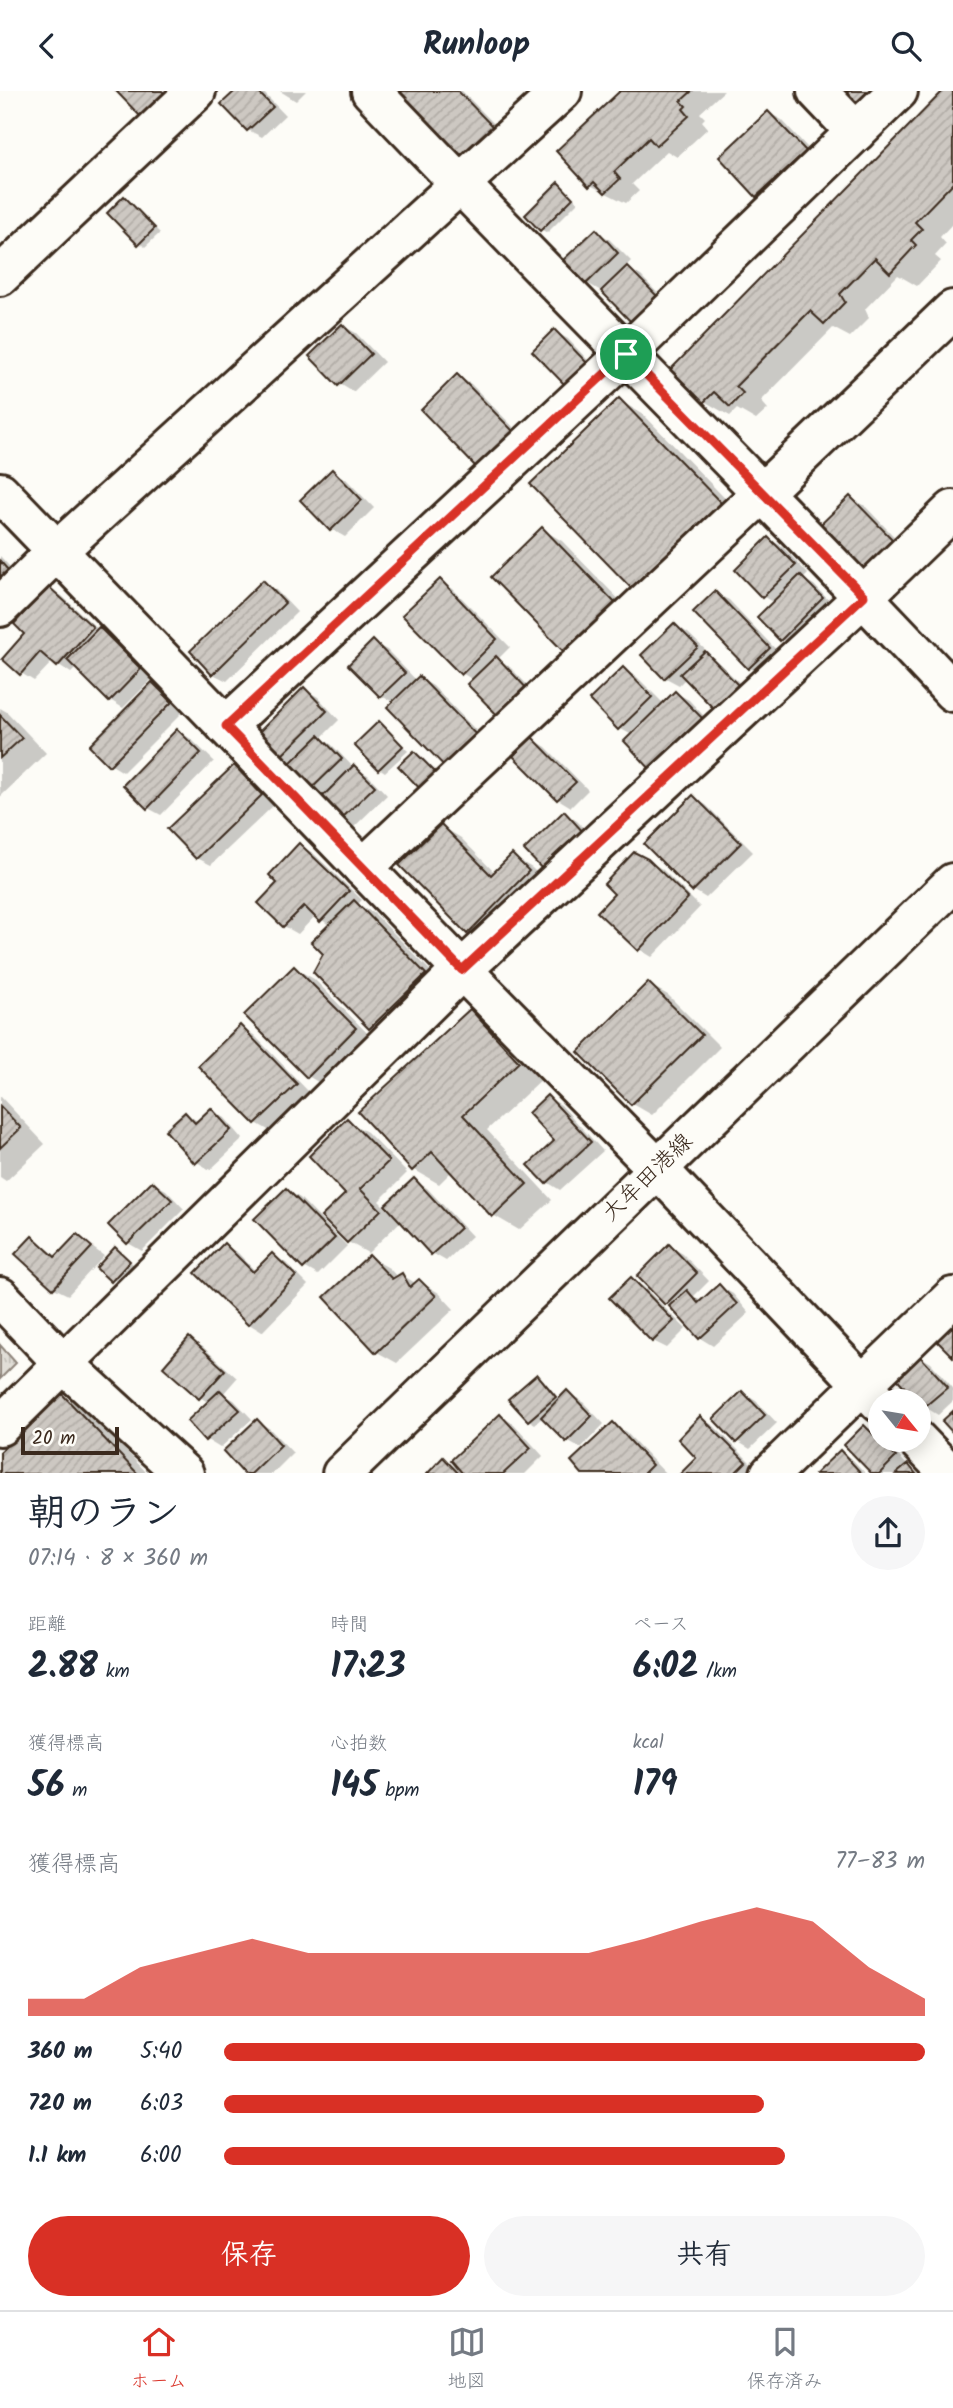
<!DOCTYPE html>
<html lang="ja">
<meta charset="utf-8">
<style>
:root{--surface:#fff;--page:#f6f6f7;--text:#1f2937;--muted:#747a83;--line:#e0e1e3;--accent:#d93025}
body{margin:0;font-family:Kalam,"Klee One",sans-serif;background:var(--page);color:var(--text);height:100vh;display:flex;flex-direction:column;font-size:26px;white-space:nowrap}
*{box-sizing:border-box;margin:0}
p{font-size:23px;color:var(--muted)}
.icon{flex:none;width:38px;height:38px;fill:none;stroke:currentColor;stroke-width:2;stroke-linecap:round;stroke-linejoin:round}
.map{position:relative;height:1382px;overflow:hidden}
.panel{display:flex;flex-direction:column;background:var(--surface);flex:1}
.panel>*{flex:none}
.needle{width:46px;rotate:120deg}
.tools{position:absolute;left:868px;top:1298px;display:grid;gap:14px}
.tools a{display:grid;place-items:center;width:63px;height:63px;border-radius:50%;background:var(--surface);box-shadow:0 4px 18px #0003;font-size:35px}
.scale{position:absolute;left:21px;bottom:18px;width:98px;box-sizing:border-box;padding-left:7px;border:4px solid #3b2a1e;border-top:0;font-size:19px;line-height:24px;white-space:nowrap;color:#3b2a1e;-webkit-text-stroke:5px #fdfcf7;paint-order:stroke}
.pin{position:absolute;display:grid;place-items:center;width:60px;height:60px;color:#fff;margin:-30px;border:4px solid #fff;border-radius:50%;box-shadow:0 2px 7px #0007}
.round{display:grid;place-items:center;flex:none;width:74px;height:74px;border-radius:37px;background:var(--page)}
.headline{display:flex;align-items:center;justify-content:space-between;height:119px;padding:0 28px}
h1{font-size:38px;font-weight:800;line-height:52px}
.figures{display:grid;grid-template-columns:repeat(3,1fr);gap:10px;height:119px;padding:7px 28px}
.figures div{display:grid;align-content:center}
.figures b{font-size:35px;font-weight:800}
.figures small{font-size:19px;font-weight:400}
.figures p{font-size:19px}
.chart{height:196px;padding:14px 28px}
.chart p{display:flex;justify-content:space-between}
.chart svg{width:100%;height:126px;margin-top:7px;fill:var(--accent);opacity:.7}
.primary-button{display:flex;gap:14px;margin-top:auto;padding:14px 28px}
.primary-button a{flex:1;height:80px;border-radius:42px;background:var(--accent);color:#fff;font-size:28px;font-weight:800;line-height:80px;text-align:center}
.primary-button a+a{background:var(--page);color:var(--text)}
ul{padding:0 28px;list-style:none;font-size:23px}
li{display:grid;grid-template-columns:112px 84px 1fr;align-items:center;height:52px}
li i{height:18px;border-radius:9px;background:var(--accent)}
header{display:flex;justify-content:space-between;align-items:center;height:91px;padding:0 28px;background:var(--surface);font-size:32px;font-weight:800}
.dock{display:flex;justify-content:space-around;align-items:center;height:98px;border-top:2px solid var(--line);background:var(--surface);font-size:19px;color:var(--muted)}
.dock a{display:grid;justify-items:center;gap:4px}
.dock .selected{color:var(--accent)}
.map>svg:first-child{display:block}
.park{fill:url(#park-tufts);stroke:#8e847a;stroke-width:2}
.shadow{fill:#0003}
.building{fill:url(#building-hatch);stroke:#3b2a1e;stroke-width:2}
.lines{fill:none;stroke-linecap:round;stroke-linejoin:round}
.minor-casing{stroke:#3b2a1e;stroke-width:44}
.major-casing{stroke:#3b2a1e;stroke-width:44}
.minor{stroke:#fdfcf7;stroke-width:38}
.major{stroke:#fdfcf7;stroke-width:38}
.route-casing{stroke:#fff;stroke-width:14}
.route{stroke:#d93025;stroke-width:9}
.labels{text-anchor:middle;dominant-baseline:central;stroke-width:5;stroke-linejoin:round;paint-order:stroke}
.street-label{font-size:23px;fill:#3b2a1e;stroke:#fdfcf7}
</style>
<header><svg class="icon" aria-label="back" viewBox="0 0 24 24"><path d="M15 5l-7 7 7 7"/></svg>Runloop<svg class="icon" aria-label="search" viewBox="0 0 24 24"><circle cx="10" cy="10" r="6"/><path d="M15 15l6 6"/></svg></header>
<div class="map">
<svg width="953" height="1383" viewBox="0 0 953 1383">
<defs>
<pattern id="park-tufts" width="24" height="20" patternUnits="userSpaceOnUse" patternTransform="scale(1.75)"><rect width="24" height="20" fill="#e1ded7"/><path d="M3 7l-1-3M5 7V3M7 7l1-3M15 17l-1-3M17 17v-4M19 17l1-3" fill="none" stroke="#c2bfb8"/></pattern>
<pattern id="building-hatch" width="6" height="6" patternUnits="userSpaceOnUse" patternTransform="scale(1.75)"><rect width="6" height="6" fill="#cdc8c2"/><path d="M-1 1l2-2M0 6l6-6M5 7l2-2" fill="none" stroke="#b1aca6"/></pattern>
</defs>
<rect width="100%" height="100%" fill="#fdfcf7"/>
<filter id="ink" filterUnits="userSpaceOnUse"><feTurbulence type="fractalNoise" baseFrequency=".0143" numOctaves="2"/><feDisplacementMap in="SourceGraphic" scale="14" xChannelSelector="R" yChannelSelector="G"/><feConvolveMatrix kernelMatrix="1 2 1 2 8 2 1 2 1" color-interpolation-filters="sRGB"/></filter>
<g filter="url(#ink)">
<path class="park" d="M 0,1254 L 16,1272 L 0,1288 Z"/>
<g class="shadow">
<path d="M 238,0 L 262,0 L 285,24 L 262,46 L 248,39 Z"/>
<path d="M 280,0 L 306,0 L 296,10 Z"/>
<path d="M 399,0 L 462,0 L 505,44 L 475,73 Z"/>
<path d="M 623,0 L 724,0 L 700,22 L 705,27 L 702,30 L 708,37 L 677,66 L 667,60 L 632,93 L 639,100 L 626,112 L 590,94 Z"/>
<path d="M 946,0 L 953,0 L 953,132 L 940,146 L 946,153 L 935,165 L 941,170 L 917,195 L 898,184 L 865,218 L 869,227 L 850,246 L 833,237 L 761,310 L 768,318 L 756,329 L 737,318 L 730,325 L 704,310 Z"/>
<path d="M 769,22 L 782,29 L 818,68 L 771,113 L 758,105 L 721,66 Z"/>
<path d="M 559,94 L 578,111 L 547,142 L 541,138 Z"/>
<path d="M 124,107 L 160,142 L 145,156 L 139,152 Z"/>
<path d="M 596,140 L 609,148 L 631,170 L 625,176 L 641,185 L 672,217 L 635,232 L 602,198 L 601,200 L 587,192 L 565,169 Z"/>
<path d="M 343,235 L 356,242 L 384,271 L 353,301 L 340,293 Z"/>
<path d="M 554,240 L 568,248 L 600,282 L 581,301 Z"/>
<path d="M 457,285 L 471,293 L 526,349 L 491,382 L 477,375 L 423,319 Z"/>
<path d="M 619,309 L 644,324 L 746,429 L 660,513 Z"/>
<path d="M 332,380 L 346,388 L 374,417 L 345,446 L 331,438 Z"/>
<path d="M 850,407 L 864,414 L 907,459 L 875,489 Z"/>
<path d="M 542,438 L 562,450 L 638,528 L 589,575 Z"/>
<path d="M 768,448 L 782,455 L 808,483 L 803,488 L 814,494 L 835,516 L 794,556 L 781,548 L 774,512 L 764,506 L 737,479 Z"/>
<path d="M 0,465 L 20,487 L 0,506 Z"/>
<path d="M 440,490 L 453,498 L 510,556 L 498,568 L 509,575 L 544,611 L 473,589 L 462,582 Z"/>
<path d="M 263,492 L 276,499 L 297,521 L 227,590 L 213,583 L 192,560 Z"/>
<path d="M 48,497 L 62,505 L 99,539 L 113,546 L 154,586 L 123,617 L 110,609 L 77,576 L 71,582 L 53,570 L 34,590 L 21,582 L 27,543 Z"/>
<path d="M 715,502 L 729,509 L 782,565 L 763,584 L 749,577 Z"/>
<path d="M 675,534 L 688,542 L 751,603 L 728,624 L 715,617 L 686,587 L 679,594 L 666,587 L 644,564 Z"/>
<path d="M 373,552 L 387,559 L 417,590 L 419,587 L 433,595 L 497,661 L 381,605 Z"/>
<path d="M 623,578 L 637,586 L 664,613 L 676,602 L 689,609 L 716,638 L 632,644 L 619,637 Z"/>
<path d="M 153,593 L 166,601 L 185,619 L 123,681 L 110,673 Z"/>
<path d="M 304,598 L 318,606 L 339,629 L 321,647 L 332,654 L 354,677 L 368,684 L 387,704 L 354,736 L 341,728 L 291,674 L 279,667 Z"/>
<path d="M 0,617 L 7,621 L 46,662 L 0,706 Z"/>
<path d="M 379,632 L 408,660 L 385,681 L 379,677 Z"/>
<path d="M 178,640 L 191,648 L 214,670 L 161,724 L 148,717 Z"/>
<path d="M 533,648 L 546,656 L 588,699 L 571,716 L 558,708 Z"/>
<path d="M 415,662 L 421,665 L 452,697 L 401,675 Z"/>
<path d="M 234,677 L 247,684 L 275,713 L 211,774 L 197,767 Z"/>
<path d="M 693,707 L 706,714 L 753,761 L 706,807 L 693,799 Z"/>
<path d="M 564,722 L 577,730 L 597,750 L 560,787 Z"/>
<path d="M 441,735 L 461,747 L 495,782 L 512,765 L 532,777 L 548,793 L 488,853 L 468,841 Z"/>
<path d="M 300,755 L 313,762 L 362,809 L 358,813 L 375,823 L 445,895 L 390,948 L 370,937 L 325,863 L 330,835 L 316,824 L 298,843 L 284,835 L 261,812 L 280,792 Z"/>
<path d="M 648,770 L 662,778 L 700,816 L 652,866 L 639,858 Z"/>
<path d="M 294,877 L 314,888 L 375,950 L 328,997 L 308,985 Z"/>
<path d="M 648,893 L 668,904 L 720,956 L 652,1024 L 633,1013 L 581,961 Z"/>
<path d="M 470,920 L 496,935 L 544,986 L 487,1039 L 552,1109 L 519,1139 L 493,1124 L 452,1080 L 439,1093 L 413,1078 Z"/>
<path d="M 240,936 L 254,944 L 309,1001 L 270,1040 L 256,1032 L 201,975 Z"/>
<path d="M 0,1005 L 45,1053 L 6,1090 L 0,1086 Z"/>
<path d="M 547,1006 L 561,1014 L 603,1060 L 560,1099 L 547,1091 L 556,1050 Z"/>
<path d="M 211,1019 L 225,1027 L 243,1048 L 210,1079 L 197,1071 L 186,1023 L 199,1031 Z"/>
<path d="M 347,1030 L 367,1041 L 407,1082 L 379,1110 L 392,1123 L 414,1090 L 427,1097 L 472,1145 L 446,1170 L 432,1162 L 402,1129 L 368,1162 L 348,1151 Z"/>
<path d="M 153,1092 L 166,1099 L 184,1118 L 142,1160 L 128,1152 L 110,1134 Z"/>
<path d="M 286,1099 L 300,1107 L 347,1155 L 318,1184 L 304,1176 Z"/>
<path d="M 77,1145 L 104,1165 L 68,1204 L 54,1197 L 18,1163 L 33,1147 L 58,1166 Z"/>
<path d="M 224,1154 L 238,1162 L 256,1181 L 272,1164 L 286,1172 L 308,1194 L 262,1241 L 249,1233 Z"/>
<path d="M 669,1155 L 683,1163 L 709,1190 L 694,1205 L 702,1211 L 719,1195 L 733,1203 L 749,1222 L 713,1255 L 700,1247 L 672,1216 L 666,1212 Z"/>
<path d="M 121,1162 L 135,1175 L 119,1193 L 98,1176 Z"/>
<path d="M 369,1166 L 389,1177 L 398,1187 L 402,1184 L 417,1193 L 419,1190 L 439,1202 L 454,1218 L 397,1272 L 377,1261 Z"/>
<path d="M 631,1188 L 644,1196 L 686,1238 L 667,1257 L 653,1250 L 611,1207 Z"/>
<path d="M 190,1249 L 203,1256 L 237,1287 L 223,1303 L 234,1309 L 252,1328 L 220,1357 L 207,1349 L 189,1330 L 209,1312 L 200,1306 Z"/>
<path d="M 917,1264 L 931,1272 L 953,1297 L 953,1310 L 938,1324 L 925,1316 L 896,1283 Z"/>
<path d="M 537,1286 L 543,1289 L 560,1309 L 568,1302 L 581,1309 L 604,1333 L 581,1357 L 567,1349 L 543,1326 L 535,1333 L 529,1329 Z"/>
<path d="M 743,1302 L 756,1310 L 777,1332 L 750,1358 L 737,1350 Z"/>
<path d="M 61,1304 L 87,1319 L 148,1383 L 0,1383 L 0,1363 Z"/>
<path d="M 500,1325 L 514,1333 L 543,1365 L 525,1383 L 429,1383 L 443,1369 L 461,1379 Z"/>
<path d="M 701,1327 L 714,1335 L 758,1379 L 755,1383 L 683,1383 L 699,1367 Z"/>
<path d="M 257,1330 L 270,1338 L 293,1362 L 272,1383 L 247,1383 Z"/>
<path d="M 613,1333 L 626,1341 L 665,1382 L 585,1383 Z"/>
<path d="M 864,1336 L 878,1344 L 880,1349 L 883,1349 L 908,1375 L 921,1383 L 874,1383 Z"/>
<path d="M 840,1361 L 853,1369 L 866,1383 L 817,1383 Z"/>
</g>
<g class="building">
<path d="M 116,0 L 162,0 L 165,3 L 141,26 Z"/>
<path d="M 235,0 L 257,0 L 273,16 L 247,40 L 221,13 Z"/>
<path d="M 396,0 L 458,0 L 493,36 L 461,67 Z"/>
<path d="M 620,0 L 692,0 L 681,10 L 686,15 L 683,18 L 689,25 L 656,55 L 649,47 L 614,81 L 620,88 L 605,102 L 594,91 L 589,96 L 556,60 Z"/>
<path d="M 843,0 L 870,0 L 855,14 Z"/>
<path d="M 943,0 L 953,0 L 953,92 L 915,131 L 922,138 L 911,149 L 916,154 L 890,182 L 875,167 L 840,203 L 845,211 L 824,233 L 810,220 L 736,295 L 743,302 L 730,316 L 714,301 L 703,312 L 670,279 Z"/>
<path d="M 768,20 L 806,60 L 756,106 L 719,66 Z"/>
<path d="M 558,91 L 573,107 L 540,140 L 525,124 Z"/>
<path d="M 124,105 L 155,137 L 138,154 L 107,122 Z"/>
<path d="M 596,138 L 618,162 L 586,193 L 563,169 Z"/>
<path d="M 627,175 L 660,208 L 634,234 L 601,200 Z"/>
<path d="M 342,233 L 371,263 L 338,295 L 309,265 Z"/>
<path d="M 554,238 L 588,273 L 566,295 L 532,260 Z"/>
<path d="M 457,283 L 513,340 L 476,376 L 421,319 Z"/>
<path d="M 619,307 L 722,413 L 634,500 L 530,393 Z"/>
<path d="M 332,378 L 362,409 L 330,440 L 300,409 Z"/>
<path d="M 850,405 L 894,450 L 861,483 L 817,437 Z"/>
<path d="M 542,436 L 619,516 L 568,565 L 491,486 Z"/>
<path d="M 768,446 L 796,474 L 762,507 L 735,479 Z"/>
<path d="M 0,470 L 8,479 L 0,486 Z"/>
<path d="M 800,484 L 823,507 L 780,550 L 757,526 Z"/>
<path d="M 440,488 L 497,548 L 461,584 L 402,524 Z"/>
<path d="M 263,489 L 285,512 L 212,584 L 190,560 Z"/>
<path d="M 48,495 L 93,536 L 57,576 L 40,561 L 20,584 L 2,568 L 24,543 L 14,533 Z"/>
<path d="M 715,500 L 770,557 L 748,578 L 693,521 Z"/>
<path d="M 674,532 L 698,556 L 664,588 L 641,564 Z"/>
<path d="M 99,536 L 141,578 L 109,611 L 67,569 Z"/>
<path d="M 373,549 L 405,582 L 380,606 L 348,574 Z"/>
<path d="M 705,560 L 738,594 L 714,618 L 680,583 Z"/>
<path d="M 496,565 L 532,603 L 504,631 L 467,593 Z"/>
<path d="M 623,576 L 652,606 L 618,639 L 589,609 Z"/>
<path d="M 419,585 L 485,653 L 453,684 L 387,616 Z"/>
<path d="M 152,591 L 172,611 L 109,675 L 89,655 Z"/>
<path d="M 304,596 L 327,620 L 278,668 L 255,645 Z"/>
<path d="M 675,600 L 704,629 L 652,680 L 624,650 Z"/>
<path d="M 0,624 L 22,647 L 0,667 Z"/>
<path d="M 379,630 L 403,655 L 378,679 L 354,654 Z"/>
<path d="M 177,638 L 201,662 L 147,718 L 123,694 Z"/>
<path d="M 319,644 L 342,668 L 307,702 L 284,678 Z"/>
<path d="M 532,646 L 576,691 L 557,709 L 513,665 Z"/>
<path d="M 414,660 L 447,693 L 431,709 L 398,675 Z"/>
<path d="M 234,674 L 262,704 L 196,768 L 167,738 Z"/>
<path d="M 354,674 L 375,695 L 339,730 L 319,709 Z"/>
<path d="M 693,704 L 741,752 L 692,801 L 644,753 Z"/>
<path d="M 564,720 L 584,742 L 545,781 L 524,759 Z"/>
<path d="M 441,733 L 491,784 L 512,763 L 529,780 L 467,843 L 399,774 Z"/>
<path d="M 299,752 L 349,800 L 320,831 L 304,815 L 283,836 L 258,812 L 277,792 L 269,784 Z"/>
<path d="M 634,761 L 648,768 L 688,807 L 638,860 L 597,821 L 614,803 L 604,793 Z"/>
<path d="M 354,809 L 426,883 L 369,938 L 313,881 L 323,863 L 311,851 Z"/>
<path d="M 294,875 L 356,937 L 307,987 L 244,924 Z"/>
<path d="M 648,891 L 702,944 L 631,1014 L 578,961 Z"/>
<path d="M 470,918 L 519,971 L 463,1024 L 527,1093 L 492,1126 L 432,1061 L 412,1080 L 358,1021 Z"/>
<path d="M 240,934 L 297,993 L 255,1033 L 198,975 Z"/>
<path d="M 547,1004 L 591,1051 L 546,1093 L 528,1074 L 554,1050 L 528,1022 Z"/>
<path d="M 0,1015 L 21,1037 L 0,1057 Z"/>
<path d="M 211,1017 L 231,1039 L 195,1073 L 165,1039 L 185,1021 L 195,1032 Z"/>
<path d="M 347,1027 L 389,1070 L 360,1098 L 381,1119 L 347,1152 L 321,1126 L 345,1103 L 309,1065 Z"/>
<path d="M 414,1087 L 460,1137 L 431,1164 L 385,1114 Z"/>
<path d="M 152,1090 L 172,1109 L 127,1153 L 108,1134 Z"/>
<path d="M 286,1097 L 335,1147 L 303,1178 L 254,1128 Z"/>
<path d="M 77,1143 L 92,1156 L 53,1198 L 15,1163 L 32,1145 L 55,1166 Z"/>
<path d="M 224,1152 L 253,1181 L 272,1162 L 296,1185 L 248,1234 L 195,1182 Z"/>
<path d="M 669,1153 L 697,1182 L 665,1214 L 637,1185 Z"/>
<path d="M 115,1156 L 130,1170 L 111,1191 L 96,1177 Z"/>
<path d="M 369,1164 L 392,1188 L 402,1182 L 410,1196 L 419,1188 L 436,1205 L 376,1262 L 324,1206 Z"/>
<path d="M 631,1186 L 674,1230 L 652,1251 L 609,1207 Z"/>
<path d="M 719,1193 L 737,1213 L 699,1248 L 669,1215 L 687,1199 L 698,1212 Z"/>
<path d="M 953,1228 L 953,1266 L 934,1247 Z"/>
<path d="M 189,1246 L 225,1279 L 199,1308 L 163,1276 Z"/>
<path d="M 917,1262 L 948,1296 L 923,1317 L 893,1283 Z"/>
<path d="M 537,1283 L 556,1306 L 528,1330 L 508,1308 Z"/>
<path d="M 220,1299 L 240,1319 L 205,1350 L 187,1330 Z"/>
<path d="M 567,1299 L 592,1325 L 566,1351 L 541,1326 Z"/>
<path d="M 742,1300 L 765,1324 L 736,1352 L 713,1328 Z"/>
<path d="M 61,1302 L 138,1383 L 0,1383 L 0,1361 Z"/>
<path d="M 953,1320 L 953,1342 L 942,1330 Z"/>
<path d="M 500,1323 L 531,1357 L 503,1383 L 463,1383 L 451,1369 Z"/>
<path d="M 700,1325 L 746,1371 L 734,1383 L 680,1383 L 696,1367 L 678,1348 Z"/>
<path d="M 257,1328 L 281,1354 L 251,1383 L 244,1383 L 223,1360 Z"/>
<path d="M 613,1331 L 652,1374 L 643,1383 L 582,1383 L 571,1370 Z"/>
<path d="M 864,1334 L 896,1366 L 879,1383 L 872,1383 L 844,1354 Z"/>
<path d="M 840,1359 L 862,1383 L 815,1383 Z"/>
<path d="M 443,1366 L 459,1383 L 427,1383 Z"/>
<path d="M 908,1373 L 916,1383 L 896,1383 Z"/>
</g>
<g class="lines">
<g class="minor-casing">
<g id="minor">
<path d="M 371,0 C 563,203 763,397 953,601"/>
<path d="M 817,0 L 856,41"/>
<path d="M 0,185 L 196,0"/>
<path d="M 0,401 L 462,879 L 658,1078 L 880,1312"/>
<path d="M 0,516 L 57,460 L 562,0"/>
<path d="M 226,635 L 626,263 L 898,0"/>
<path d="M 363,777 L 761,403 L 953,219"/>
<path d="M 0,1206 L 64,1273 L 184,1383"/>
<path d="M 0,1335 L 462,879 L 864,505 L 953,419"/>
<path d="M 917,1349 L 950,1383"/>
<path d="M 770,1383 L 953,1206"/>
</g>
</g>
<g class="major-casing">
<path id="major" d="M 342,1383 L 953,792"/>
</g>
<use href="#minor" class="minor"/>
<use href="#major" class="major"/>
</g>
</g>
<g class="lines" filter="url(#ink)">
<g class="route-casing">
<path id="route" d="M 626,263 L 864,505 L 462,879 L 226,635 Z"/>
</g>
<use href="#route" class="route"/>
</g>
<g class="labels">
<g class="street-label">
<text transform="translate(648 1087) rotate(-44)">大牟田港線</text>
</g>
</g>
</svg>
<div class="tools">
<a><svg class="needle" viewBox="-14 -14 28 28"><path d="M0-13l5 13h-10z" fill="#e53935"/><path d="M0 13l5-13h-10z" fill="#747a83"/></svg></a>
</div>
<div class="scale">20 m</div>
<div class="pin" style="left:626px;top:263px;background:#1e9e55"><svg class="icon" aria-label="arrive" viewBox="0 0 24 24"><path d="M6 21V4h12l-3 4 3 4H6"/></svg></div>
</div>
<section class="panel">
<div class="headline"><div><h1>朝のラン</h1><p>07:14 · 8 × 360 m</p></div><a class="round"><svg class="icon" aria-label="share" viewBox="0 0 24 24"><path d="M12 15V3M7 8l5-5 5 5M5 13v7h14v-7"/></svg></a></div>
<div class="figures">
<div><p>距離</p><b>2.88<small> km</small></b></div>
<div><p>時間</p><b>17:23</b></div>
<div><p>ペース</p><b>6:02<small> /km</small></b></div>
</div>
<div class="figures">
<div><p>獲得標高</p><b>56<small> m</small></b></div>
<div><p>心拍数</p><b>145<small> bpm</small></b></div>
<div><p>kcal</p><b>179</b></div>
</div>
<div class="chart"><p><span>獲得標高</span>77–83 m</p>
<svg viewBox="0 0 160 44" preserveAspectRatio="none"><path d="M0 44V38L10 38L20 27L30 22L40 17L50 22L60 22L70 22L80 22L90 22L100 22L110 17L120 11L130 6L140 11L150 27L160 38V44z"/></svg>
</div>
<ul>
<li><b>360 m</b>5:40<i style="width:100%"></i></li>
<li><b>720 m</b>6:03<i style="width:77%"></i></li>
<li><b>1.1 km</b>6:00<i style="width:80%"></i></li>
</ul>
<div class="primary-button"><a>保存</a><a>共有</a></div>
</section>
<nav class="dock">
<a class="selected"><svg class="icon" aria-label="home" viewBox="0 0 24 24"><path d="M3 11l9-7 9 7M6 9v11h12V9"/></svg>ホーム</a>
<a><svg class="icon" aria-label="map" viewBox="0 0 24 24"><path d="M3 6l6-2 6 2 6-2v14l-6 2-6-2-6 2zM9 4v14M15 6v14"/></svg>地図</a>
<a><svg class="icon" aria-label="saved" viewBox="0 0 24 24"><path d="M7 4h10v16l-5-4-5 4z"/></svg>保存済み</a>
</nav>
